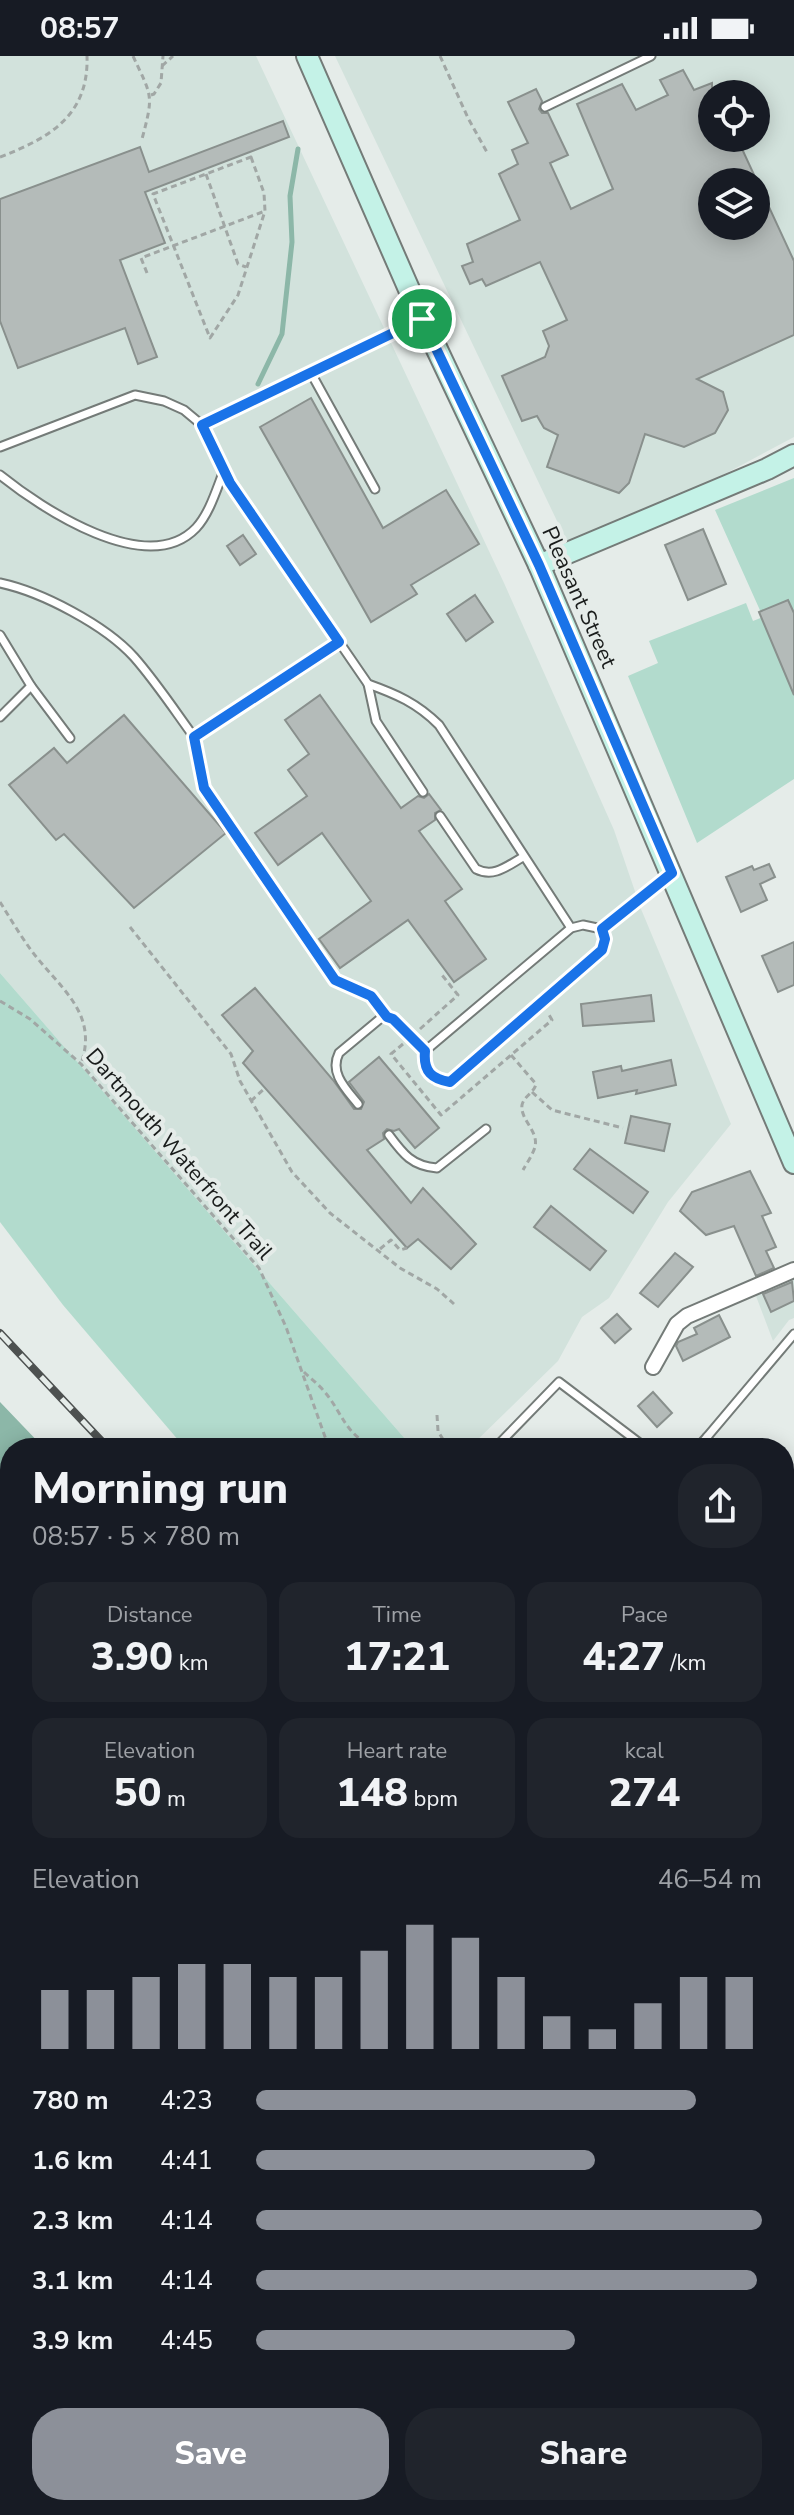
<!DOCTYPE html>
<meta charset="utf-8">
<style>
:root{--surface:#171b24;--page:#20242c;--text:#f1f3f6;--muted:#9ea1a6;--accent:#8c9099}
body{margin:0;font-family:"Nunito Sans",sans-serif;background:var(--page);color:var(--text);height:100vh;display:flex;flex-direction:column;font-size:30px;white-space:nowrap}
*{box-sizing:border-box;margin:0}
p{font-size:26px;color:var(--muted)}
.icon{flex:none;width:44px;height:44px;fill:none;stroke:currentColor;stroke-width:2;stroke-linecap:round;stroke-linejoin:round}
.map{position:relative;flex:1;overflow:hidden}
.drawer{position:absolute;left:0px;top:1382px;width:794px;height:1078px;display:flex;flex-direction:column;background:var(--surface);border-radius:32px 32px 0 0;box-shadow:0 4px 20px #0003}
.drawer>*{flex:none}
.controls{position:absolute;left:698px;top:24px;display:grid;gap:16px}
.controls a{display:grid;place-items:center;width:72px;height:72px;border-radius:50%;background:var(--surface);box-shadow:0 4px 20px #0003;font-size:40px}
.pin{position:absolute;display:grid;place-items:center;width:68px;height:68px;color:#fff;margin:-34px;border:4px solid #fff;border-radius:50%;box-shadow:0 2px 8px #0007}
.round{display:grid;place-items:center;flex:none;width:84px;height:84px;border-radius:32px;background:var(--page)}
.head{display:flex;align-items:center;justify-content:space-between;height:136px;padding:0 32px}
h1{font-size:44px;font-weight:800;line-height:60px}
.metrics{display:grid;grid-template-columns:repeat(3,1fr);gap:12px;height:136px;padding:8px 32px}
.metrics div{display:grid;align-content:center;border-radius:20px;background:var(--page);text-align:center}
.metrics b{font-size:40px;font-weight:800}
.metrics small{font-size:22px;font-weight:400}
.metrics p{font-size:22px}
.chart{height:224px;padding:16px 32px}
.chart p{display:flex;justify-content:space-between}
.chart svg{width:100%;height:144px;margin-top:8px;stroke:var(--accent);stroke-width:6}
.cta{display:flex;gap:16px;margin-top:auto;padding:16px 32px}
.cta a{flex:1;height:92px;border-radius:32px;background:var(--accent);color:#fff;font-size:32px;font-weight:800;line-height:92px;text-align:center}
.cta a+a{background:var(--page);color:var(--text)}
ul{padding:0 32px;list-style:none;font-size:26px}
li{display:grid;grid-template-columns:128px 96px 1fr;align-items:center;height:60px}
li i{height:20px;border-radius:10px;background:var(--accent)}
.status{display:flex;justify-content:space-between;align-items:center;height:56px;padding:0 40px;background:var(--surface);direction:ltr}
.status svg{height:22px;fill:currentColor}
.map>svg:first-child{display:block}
.built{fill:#d2e2dc;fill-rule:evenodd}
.green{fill:#b2dbcd}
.water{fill:#8cb7a8}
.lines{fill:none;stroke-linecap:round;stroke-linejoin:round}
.stream{stroke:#8cb7a8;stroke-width:5}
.ferry{stroke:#133a2f;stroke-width:2;stroke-dasharray:10 8;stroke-linecap:butt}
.building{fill:#b4bbb9;stroke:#89908d;stroke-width:2;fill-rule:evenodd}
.lane-casing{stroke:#747b78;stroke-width:11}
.street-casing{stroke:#747b78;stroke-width:18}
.secondary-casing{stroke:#747b78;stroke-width:24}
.path{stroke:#a1a7a5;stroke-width:3;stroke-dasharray:6 4;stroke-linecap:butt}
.lane{stroke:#fff;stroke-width:7}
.street{stroke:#fff;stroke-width:14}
.secondary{stroke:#c4f2e7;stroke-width:20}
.rail-casing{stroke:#4d5150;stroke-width:8}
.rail{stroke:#e5ece9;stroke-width:5;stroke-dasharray:15;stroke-linecap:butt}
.route-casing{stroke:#fff;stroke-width:16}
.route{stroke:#1a73e8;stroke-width:10}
.labels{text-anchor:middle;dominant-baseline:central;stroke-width:8;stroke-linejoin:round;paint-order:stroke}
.street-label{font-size:22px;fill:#191c1b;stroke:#e5ece9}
</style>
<div class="status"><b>08:57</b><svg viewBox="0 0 49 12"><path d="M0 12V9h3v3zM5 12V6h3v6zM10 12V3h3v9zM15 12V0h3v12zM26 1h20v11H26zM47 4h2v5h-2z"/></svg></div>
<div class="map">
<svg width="794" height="2459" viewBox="0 0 794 2459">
<rect width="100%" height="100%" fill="#e5ece9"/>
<g class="built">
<path d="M 0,0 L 256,0 L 504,527 L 614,774 L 641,853 L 731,1068 L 668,1146 L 609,1242 L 582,1261 L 558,1305 L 469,1392 L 413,1392 L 0,917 Z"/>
<path d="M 335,0 L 794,0 L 794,381 L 704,429 L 568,488 ZM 712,38 L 756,38 L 756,82 L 712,82 ZM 712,126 L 756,126 L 756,170 L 712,170 Z"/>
<path d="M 794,1215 L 794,1262 L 789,1264 L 773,1285 L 753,1232 Z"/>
<path d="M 794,1617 L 794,2357 L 784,2356 L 784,1621 Z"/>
</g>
<g class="green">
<path d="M 794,422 L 794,723 L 697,787 L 628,620 L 658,607 L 649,585 L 746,547 L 753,565 L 763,561 L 715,454 Z"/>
<path d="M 0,917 L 413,1392 L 185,1392 L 63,1249 L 0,1166 Z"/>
</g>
<path class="water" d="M 0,1346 L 44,1392 L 10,1392 L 10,2450 L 784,2450 L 784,2356 L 794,2357 L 794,2459 L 0,2459 Z"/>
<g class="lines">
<path class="stream" d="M 258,328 L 282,278 L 292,186 L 290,140 L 298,93"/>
<path class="ferry" d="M 0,1909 L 10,1910"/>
</g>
<g class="building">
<path d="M 683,14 L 694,34 L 712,27 L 712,82 L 737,82 L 794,205 L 794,279 L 697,323 L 723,336 L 728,354 L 715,377 L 684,391 L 645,378 L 629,427 L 619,437 L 547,411 L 558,379 L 544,372 L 537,360 L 522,365 L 502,320 L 545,301 L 549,290 L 543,275 L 567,264 L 540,206 L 486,230 L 482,223 L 470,228 L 462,210 L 473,206 L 467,188 L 520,164 L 499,118 L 518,108 L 512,94 L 528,87 L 508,46 L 536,33 L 542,45 L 539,53 L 542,57 L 548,57 L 568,99 L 550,107 L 571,153 L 613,133 L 577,48 L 622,28 L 636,54 L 668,39 L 660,24 ZM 712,126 L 756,126 L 756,170 L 712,170 Z"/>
<path d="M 283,65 L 289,81 L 145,136 L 165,187 L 120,204 L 157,301 L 138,308 L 125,272 L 18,312 L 0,265 L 0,143 L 140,91 L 149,116 Z"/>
<path d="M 311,342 L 383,472 L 446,434 L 479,488 L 411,529 L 417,538 L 371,566 L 260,371 Z"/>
<path d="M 703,473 L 726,528 L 688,544 L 665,489 Z"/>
<path d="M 243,479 L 256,498 L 240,509 L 227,490 Z"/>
<path d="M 475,539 L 493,566 L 466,585 L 447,558 Z"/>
<path d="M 788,544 L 794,557 L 794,639 L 759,556 Z"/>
<path d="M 320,639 L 401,752 L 418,740 L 424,742 L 429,738 L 441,754 L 435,757 L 435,764 L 419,775 L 462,833 L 445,845 L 486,903 L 454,926 L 408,864 L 340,912 L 319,883 L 371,845 L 322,777 L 278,809 L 255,777 L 307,740 L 288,714 L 309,698 L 285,664 Z"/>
<path d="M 124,659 L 226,777 L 134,852 L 64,778 L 56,784 L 9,729 L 54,692 L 67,707 Z"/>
<path d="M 769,808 L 775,821 L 760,828 L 767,844 L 741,856 L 726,821 L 752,810 L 754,814 Z"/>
<path d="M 794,886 L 794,929 L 778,936 L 762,900 Z"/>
<path d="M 255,932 L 333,1024 L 354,1053 L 361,1053 L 364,1046 L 349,1026 L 379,1001 L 439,1072 L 415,1092 L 399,1073 L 394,1075 L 387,1073 L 383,1077 L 384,1083 L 367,1094 L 411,1147 L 423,1132 L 476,1188 L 451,1213 L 418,1183 L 407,1192 L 243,1007 L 253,995 L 222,959 Z"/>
<path d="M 651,939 L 654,965 L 583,970 L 581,948 Z"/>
<path d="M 671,1004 L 676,1029 L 636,1038 L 637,1034 L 598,1042 L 593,1016 L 621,1010 L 622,1015 Z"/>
<path d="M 631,1060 L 670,1068 L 664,1095 L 625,1087 Z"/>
<path d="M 590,1093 L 648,1136 L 633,1157 L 574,1113 Z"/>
<path d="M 750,1115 L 771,1157 L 762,1160 L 776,1191 L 766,1195 L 774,1212 L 756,1220 L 734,1170 L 706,1179 L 680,1155 L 692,1136 Z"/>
<path d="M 551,1150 L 606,1195 L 590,1214 L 534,1171 Z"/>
<path d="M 675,1197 L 693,1211 L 658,1251 L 640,1237 Z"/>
<path d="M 792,1226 L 794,1245 L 771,1256 L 763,1238 Z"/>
<path d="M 617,1258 L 631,1273 L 615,1287 L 601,1272 Z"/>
<path d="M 719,1259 L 730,1281 L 683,1305 L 676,1290 L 678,1286 L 697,1278 L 694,1272 Z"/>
<path d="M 653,1336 L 672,1357 L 657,1371 L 638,1350 Z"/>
</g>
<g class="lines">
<g class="lane-casing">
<g id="lane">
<path d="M 545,51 L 651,0"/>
<path d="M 311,317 L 375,433"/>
<path d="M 202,369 L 420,264"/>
<path d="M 0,391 L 135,339 L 164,345 L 184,354 L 202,369 L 230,427 L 368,628 C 396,638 417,647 439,669 L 571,872"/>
<path d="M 0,419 C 41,452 147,523 196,472 C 209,458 216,435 223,417"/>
<path d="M 0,527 C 42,536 105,569 134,601 C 156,626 175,655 194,681 L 339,586"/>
<path d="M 0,579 L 31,630 L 0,661"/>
<path d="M 368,628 L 376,665 L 423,736"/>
<path d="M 31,630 L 70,682"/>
<path d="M 440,760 L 476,813 C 494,822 507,810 523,801"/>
<path d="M 602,873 L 669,820"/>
<path d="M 358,1048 C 346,1033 329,1017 339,997 L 381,962 L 393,963 L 425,995 L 427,1015 L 434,1023 L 450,1026 L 602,894 L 605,883 L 602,873 L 583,869 L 571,872 L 425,995"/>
<path d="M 389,1079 C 403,1098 412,1110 437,1112 L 486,1073"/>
<path d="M 707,1381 L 794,1278"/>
<path d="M 495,1392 L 559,1326 L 646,1392"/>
<path d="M 697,1392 L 707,1381 L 712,1392"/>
<path d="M 784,1553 L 794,1576"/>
<path d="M 784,1664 L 794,1660"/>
<path d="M 784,1744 L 794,1763"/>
</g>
</g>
<g class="street-casing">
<g id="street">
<path d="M 653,1311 L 677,1268 L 687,1260 L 794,1214"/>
<path d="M 784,1622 L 794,1617"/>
<path d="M 784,1807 L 794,1818"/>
<path d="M 784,2182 L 794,2175"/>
</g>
</g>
<g class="secondary-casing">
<g id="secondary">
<path d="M 307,0 L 415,247 L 539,509 L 794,1107"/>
<path d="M 539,509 L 767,413 L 794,399"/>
</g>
</g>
<g class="path">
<path d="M 133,0 C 152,41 154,38 142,83"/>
<path d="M 440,0 L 468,62 L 488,98"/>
<path d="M 162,10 L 173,0"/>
<path d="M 151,39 L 154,38 L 161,27 L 163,0"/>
<path d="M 0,101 C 50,82 89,59 87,0"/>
<path d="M 251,101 L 264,137 L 265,155 L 238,239 L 210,282 L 153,138 Z"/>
<path d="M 206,118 L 238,208 L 246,211"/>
<path d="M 147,217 L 141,202 L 265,155"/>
<path d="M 197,692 L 204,732 L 335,924 L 371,940 L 379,949"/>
<path d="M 0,846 C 10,862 20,879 31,894 C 59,932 99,956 81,1008"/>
<path d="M 130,871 L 231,998 L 240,1025 L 292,1116 L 330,1157 L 400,1212 L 437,1233 L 454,1248"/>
<path d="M 0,945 L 30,963 L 81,1008 L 259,1212 L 286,1271 L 329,1392"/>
<path d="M 420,973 L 458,939 L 442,919"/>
<path d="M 403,988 L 391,998 L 441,1059 L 552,964 L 548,957"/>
<path d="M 511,999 L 536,1028 C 534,1037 524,1040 522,1049 C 520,1064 539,1075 535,1091 C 533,1098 527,1107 523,1114"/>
<path d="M 532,1036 L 552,1054 L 623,1072"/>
<path d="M 251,1045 L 265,1032"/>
<path d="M 380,1193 L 391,1184 L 400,1194 L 407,1192"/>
<path d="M 304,1316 C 310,1322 317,1327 323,1334 C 344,1358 343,1377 375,1392"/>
<path d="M 437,1359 L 438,1375 L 448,1392"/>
</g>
<use href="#lane" class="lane"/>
<use href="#street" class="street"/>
<use href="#secondary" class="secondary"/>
<g class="rail-casing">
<g id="rail">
<path d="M 0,1277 L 108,1392"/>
<path d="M 784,2160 L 794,2173"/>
</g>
</g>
<use href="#rail" class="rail"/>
</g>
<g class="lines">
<g class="route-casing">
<path id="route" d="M 422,263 L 539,509 L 672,817 L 602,873 L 605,883 L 602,894 L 450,1026 C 432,1023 423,1016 425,995 L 393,963 L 387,961 L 371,940 L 335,924 L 204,732 L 194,681 L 339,586 L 230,427 L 202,369 Z"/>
</g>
<use href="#route" class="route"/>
</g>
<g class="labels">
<g class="street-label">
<text transform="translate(579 541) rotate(66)">Pleasant Street</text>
<text transform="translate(179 1098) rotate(49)">Dartmouth Waterfront Trail</text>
</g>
</g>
</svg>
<div class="controls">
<a><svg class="icon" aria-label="locate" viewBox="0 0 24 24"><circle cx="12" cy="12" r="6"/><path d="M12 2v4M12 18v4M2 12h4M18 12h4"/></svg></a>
<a><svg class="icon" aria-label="layers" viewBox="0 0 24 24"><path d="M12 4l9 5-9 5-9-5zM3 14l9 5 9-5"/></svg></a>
</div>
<div class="pin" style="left:422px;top:263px;background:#1e9e55"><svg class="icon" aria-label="arrive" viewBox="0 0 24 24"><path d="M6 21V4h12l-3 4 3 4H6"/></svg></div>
<section class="drawer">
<div class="head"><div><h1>Morning run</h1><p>08:57 · 5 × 780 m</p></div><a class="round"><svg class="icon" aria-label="share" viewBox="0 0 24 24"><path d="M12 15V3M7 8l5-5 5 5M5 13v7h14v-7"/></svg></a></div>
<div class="metrics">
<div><p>Distance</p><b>3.90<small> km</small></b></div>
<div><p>Time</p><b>17:21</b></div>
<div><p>Pace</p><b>4:27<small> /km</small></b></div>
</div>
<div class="metrics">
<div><p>Elevation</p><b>50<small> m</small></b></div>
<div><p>Heart rate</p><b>148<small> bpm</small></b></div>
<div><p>kcal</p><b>274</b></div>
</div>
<div class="chart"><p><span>Elevation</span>46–54 m</p>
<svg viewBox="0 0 160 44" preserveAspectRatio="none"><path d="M5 44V26M15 44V26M25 44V22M35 44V18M45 44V18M55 44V22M65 44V22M75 44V14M85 44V6M95 44V10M105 44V22M115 44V34M125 44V38M135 44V30M145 44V22M155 44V22"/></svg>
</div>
<ul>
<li><b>780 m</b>4:23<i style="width:87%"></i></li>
<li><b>1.6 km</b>4:41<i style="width:67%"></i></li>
<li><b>2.3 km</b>4:14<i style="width:100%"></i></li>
<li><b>3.1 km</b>4:14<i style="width:99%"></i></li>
<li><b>3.9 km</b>4:45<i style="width:63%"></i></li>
</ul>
<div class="cta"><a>Save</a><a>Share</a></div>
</section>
</div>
